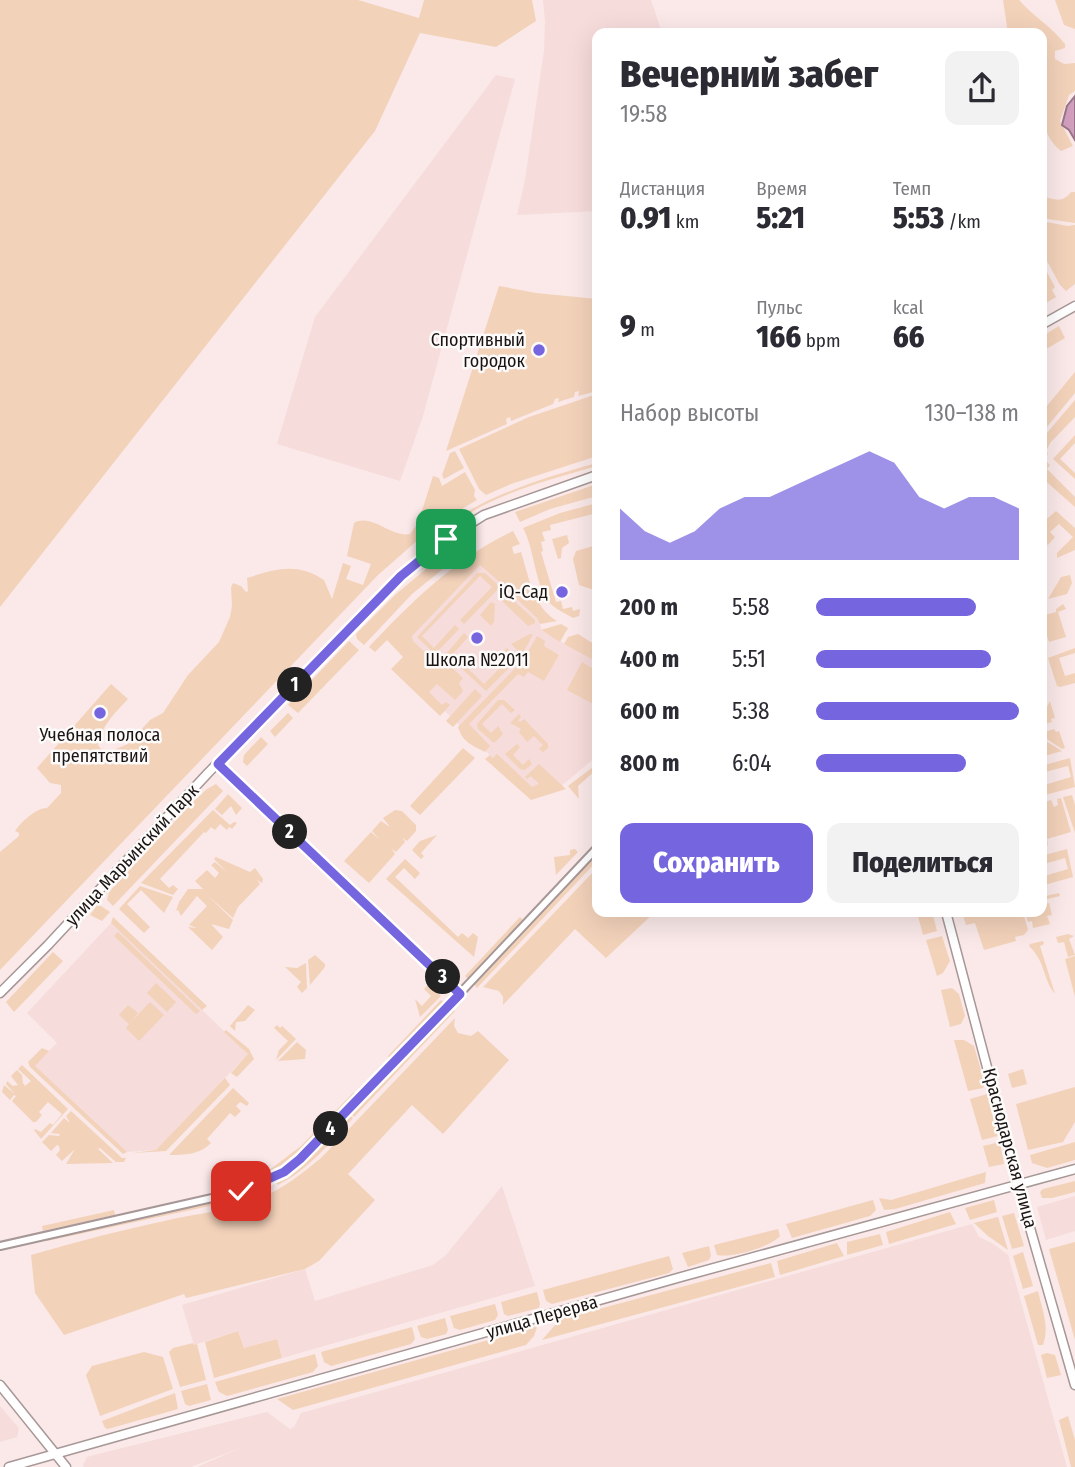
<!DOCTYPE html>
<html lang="ru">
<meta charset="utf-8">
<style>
:root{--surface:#fff;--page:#f2f2f3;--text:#2b2b33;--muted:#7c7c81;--accent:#7565df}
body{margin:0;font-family:"Fira Sans Condensed",sans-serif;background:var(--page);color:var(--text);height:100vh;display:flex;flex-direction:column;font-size:26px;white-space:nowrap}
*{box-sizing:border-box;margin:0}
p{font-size:23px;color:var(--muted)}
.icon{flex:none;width:38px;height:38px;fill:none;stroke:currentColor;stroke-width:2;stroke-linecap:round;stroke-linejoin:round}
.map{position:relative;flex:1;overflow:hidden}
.drawer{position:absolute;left:592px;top:28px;width:455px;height:889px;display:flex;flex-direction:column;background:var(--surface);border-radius:14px;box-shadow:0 7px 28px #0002}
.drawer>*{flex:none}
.pin{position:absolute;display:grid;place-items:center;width:60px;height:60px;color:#fff;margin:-30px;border-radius:14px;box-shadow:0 4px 10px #0006}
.km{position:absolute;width:35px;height:35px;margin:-18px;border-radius:50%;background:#222;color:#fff;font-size:19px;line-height:35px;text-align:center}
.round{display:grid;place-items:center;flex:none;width:74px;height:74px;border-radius:14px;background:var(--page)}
.summary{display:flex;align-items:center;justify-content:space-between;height:119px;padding:0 28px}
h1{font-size:38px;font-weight:800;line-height:52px}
.stats{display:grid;grid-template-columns:repeat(3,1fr);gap:10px;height:119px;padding:7px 28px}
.stats div{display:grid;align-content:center}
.stats b{font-size:30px;font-weight:800}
.stats small{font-size:19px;font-weight:400}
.stats p{font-size:19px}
.chart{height:196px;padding:14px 28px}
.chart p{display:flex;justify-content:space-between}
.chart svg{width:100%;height:126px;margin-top:7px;fill:var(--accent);opacity:.7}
.primary-button{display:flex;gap:14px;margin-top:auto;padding:14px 28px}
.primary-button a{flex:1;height:80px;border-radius:14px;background:var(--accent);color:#fff;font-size:28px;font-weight:800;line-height:80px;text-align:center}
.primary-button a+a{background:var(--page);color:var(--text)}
ul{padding:0 28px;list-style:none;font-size:23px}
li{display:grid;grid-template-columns:112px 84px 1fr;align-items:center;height:52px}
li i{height:18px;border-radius:9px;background:var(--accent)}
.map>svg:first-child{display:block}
.built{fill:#f6dcdb}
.green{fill:#f3d2ba}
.water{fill:#d19fbd;stroke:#9a758a;stroke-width:2}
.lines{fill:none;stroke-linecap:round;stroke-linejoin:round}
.street-casing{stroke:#a79797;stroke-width:10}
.secondary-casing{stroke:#a79797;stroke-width:11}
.street{stroke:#fff;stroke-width:6}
.secondary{stroke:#fff;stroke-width:8}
.route-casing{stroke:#fff;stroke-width:14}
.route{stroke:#7565df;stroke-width:9}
.poi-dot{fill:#7565df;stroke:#fdfafa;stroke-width:2.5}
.labels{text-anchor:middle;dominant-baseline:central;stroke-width:5;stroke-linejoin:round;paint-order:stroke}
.poi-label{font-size:18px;fill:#191413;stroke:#fdfafa;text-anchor:end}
.street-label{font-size:18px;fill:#191413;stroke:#fdfafa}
</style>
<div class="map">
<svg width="1075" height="1467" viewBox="0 0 1075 1467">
<rect width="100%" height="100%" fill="#fae9e8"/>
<g class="built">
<path d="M 543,0 L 651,0 L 662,33 L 597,33 L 597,211 L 517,215 L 525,180 L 544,51 L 545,21 Z"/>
<path d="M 496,75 L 515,79 L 423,416 L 400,481 L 277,444 L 315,317 Z"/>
<path d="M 484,555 L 522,565 L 542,631 L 597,662 L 597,756 L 560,787 L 526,790 L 421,688 L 394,631 Z"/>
<path d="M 111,923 L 248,1054 L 156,1150 L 125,1152 L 34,1066 L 57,1043 L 27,1013 Z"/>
<path d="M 502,1186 L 535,1286 L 282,1358 L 277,1339 L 244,1348 L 238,1331 L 194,1345 L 182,1305 L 305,1269 L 315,1301 L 433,1265 L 446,1255 Z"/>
<path d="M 1075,1196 L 1075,1231 L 1046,1240 L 1037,1207 Z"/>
<path d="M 972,1224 L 979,1237 L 992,1243 L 1008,1255 L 1067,1467 L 197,1467 L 245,1446 L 191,1467 L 84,1467 L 83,1465 L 87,1457 L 98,1454 L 267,1412 L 290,1429 L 294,1427 L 301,1413 Z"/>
<path d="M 0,1406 L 19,1428 L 17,1437 L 0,1442 Z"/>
</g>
<g class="green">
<path d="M 0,0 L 358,0 L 419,18 L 424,0 L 532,0 L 536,21 L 496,47 L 420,33 L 375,131 L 0,607 Z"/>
<path d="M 1003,0 L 1019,0 C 1033,16 1052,27 1065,44 L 1065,48 L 1055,51 L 1055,59 L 1064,64 L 1075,63 L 1075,91 L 1069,95 L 1060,121 L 1073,146 L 1061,151 C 1031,129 1041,68 1041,33 L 1008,33 Z"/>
<path d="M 1055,0 L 1075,0 L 1075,29 L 1064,25 Z"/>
<path d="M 1071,192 L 1075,192 L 1075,223 L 1041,218 L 1041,196 C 1054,199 1062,204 1071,192 Z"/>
<path d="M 1041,221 L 1068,226 L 1075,225 L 1075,284 L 1066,291 L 1060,285 L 1041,250 Z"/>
<path d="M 1041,261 L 1055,287 L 1052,290 L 1056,297 L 1041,306 Z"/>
<path d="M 499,286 L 536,293 L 597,299 L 597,391 L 578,396 L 579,391 L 575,392 L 574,397 L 558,402 L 559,398 L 555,399 L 553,404 L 511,421 L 510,417 L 506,419 L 507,424 L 446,451 Z"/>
<path d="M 1059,326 L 1065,338 L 1041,352 L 1041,337 Z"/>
<path d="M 1075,372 L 1075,393 L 1041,434 L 1041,413 Z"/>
<path d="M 597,394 L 597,456 L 511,484 L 486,495 L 479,489 L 459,449 L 529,417 Z"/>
<path d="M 1075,400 L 1075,417 L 1050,443 L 1046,451 L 1048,454 L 1044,459 L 1050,465 L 1047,469 L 1075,497 L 1075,507 L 1041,477 L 1041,440 Z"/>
<path d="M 1075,435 L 1075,443 L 1060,459 L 1075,473 L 1075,479 L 1053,459 Z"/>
<path d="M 455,451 L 464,468 L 444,479 L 442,475 L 450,453 Z"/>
<path d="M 597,463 L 597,466 C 549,480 492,494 452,525 L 450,522 C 494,493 546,477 597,463 Z"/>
<path d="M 465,472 L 475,490 L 474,496 L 477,500 L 435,525 L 378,575 L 0,970 L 0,852 L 19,836 L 19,833 L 15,831 C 21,822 36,808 47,808 L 61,793 L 61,785 L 50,783 L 37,768 L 111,684 L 128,699 C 114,714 102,725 98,745 L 101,749 L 111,751 L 128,744 L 150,720 L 163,713 L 188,675 L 219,642 L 230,617 L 232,606 L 231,587 L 233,583 L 241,586 L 246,592 L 248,591 L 247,578 C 275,569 297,562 324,580 L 332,599 L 343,563 L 351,566 L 346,579 L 363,585 L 371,564 L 347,556 L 354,523 C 372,513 391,538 410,534 L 418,523 L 433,476 L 439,478 L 442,486 Z"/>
<path d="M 597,484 L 597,496 L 550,509 L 520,522 L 515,512 Z"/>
<path d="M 597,503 L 597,513 L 550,525 L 551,530 L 542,532 L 545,541 L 541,542 L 543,551 L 541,552 L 556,602 L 561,601 L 563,609 L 572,607 L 573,611 L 580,609 L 579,616 L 573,618 C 567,614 559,611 553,606 C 535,592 535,549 523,528 L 560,513 Z"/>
<path d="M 1056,511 L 1075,528 L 1075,550 L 1057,558 L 1057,553 L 1073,537 L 1059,524 L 1050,532 L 1055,537 L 1048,545 L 1043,541 L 1041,543 L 1041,524 Z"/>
<path d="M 513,531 L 520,544 L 512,547 L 514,554 L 521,552 C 529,577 533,607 557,621 L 540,624 L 537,618 L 505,588 L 508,584 L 506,583 L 503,585 L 480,565 L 412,636 L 413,641 L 435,662 L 443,659 L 463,678 L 459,683 L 463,691 L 455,700 L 437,684 L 429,692 L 442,705 L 446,702 L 450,705 L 440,716 L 391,669 L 403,657 L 387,640 L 375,652 L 369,647 C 412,601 456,558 513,531 Z"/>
<path d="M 567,535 L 569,543 L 562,548 L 561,558 L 558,559 L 552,539 Z"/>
<path d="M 457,543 L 464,552 L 412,594 L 364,645 L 357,639 L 356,634 L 395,595 Z"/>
<path d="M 597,545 L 595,584 L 597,591 L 579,585 L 573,559 L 576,551 Z"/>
<path d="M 477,573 L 485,573 L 500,587 L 464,624 L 460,620 L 492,587 L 480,576 L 422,636 L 434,648 L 455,625 L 459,629 L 438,651 L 434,653 L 417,637 Z"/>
<path d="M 1070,575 L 1072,583 L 1067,594 L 1048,599 L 1061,577 Z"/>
<path d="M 502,590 L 535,620 L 535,623 L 528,626 L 500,599 L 498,596 Z"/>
<path d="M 491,602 L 495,604 L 494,622 L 491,626 L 480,615 Z"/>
<path d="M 1063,604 L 1066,609 L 1058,612 L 1066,637 L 1049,642 L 1041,616 L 1056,612 L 1056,609 Z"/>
<path d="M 561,624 L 568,628 L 560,642 L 541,630 Z"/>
<path d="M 464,633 L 468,637 L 453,654 L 484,684 L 509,659 L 503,652 L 507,648 L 516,656 L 517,660 L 486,691 L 446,654 Z"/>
<path d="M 530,634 L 533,634 L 522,655 L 511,644 Z"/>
<path d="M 578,634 L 597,646 L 597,662 L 564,644 L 568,637 Z"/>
<path d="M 537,636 L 545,641 L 544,646 L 559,655 L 544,681 L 528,672 L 524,677 L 518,674 L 469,724 L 490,746 L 485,752 C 472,745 463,743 458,727 L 524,659 Z"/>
<path d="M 349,641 L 359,650 L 298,713 L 288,705 Z"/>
<path d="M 1075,648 L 1075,653 L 1059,658 L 1065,676 L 1075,673 L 1075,683 L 1060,687 L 1057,686 L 1048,658 Z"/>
<path d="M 582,662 L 597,671 L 597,706 L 567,690 Z"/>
<path d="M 475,689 L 482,696 L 453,727 L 446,721 Z"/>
<path d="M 498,700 L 504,700 L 515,710 L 511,713 L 502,704 L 482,724 L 491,733 L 498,726 L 503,734 L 494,743 L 478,729 L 477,724 Z"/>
<path d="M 1050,701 L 1055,718 L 1051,719 L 1052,722 L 1041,725 L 1041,718 Z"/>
<path d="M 288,713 L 293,718 L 275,737 L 270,731 Z"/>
<path d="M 519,714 L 521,717 L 518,720 L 520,722 L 524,719 L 548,744 L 548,748 L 543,752 L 539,749 L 543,745 L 534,736 L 527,742 L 519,732 L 521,729 L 510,723 Z"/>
<path d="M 1054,729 L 1056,732 L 1059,731 L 1065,748 L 1062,749 L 1041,735 L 1041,733 Z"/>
<path d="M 261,737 L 268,744 L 247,766 L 243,762 L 244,755 Z"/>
<path d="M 1041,738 L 1062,751 L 1041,757 Z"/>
<path d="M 517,744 L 520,747 L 513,755 L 523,765 L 529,759 L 532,764 L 525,770 L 520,769 L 505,754 Z"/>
<path d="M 463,748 L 475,758 L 420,815 L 410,806 Z"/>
<path d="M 497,754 L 532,787 L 539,784 L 531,776 L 527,779 L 525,777 L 539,764 L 566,789 L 531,800 L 485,759 L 490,755 L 493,758 Z"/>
<path d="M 1070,758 L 1075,787 L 1041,796 L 1041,786 L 1071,777 L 1068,766 L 1041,773 L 1041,766 Z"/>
<path d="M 597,764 L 597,769 L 578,786 L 579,799 L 568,786 Z"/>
<path d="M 216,784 L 223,791 L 113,906 L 107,900 L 109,892 L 191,804 L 207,789 Z"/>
<path d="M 228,794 L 242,808 L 236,815 L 231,806 L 222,815 L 215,809 Z"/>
<path d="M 1072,795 L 1075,805 L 1075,833 L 1063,797 Z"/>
<path d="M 1061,798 L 1071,832 L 1047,839 L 1048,845 L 1042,846 L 1041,838 L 1047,836 L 1041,818 L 1041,803 L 1051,800 L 1054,807 L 1058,805 L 1057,799 Z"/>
<path d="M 213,810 L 230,825 L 234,822 L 237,823 L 232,829 L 229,827 L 227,830 L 220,824 L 215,830 L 211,827 L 206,833 L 204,832 L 160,879 L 169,888 L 173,885 L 178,889 L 173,895 L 141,883 Z"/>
<path d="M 395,810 L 402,811 L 416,825 L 416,831 L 407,841 L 403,838 L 405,842 L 396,852 L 392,849 L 395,854 L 369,883 L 344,861 L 371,832 L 379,839 L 372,831 L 381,821 L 390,827 L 383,818 Z"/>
<path d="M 437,835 L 421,853 L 424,856 L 421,859 L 412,850 L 420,841 Z"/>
<path d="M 575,849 L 578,852 L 556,875 L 554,857 L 570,855 L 570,850 Z"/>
<path d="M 1067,849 L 1073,877 L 1041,886 L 1041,877 L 1068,869 L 1065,858 L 1041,865 L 1041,856 Z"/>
<path d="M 597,854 L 597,861 L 477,988 L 474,984 Z"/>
<path d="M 216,857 L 250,872 L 255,868 L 263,879 L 262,883 L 257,880 L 260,884 L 238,907 L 233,918 L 207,895 L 233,920 L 229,929 L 211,924 L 223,937 L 212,950 L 188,927 L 197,928 L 189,925 L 207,906 L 197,896 L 181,916 L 178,910 L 176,911 L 179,902 L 188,889 L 203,889 L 195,881 L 207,870 L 215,878 L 219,873 L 211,865 L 215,862 L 227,872 L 214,859 Z"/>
<path d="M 405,859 L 420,873 L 415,879 L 404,868 L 395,877 L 458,937 L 462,933 L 468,938 L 473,933 L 478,937 L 474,957 L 386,879 Z"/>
<path d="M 597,868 L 597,912 L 655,912 L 606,958 L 575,929 L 503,1005 L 503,997 L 499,991 L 483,987 Z"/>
<path d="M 140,886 L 173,897 L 164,913 L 141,890 L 127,904 L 150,927 L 144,933 L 119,909 Z"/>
<path d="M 1059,893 L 1060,896 L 1043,900 L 1044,904 L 1049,903 L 1052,915 L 1047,916 L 1050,924 L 1033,928 L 1032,921 L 1028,922 L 1025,912 L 1041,912 L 1041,897 Z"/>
<path d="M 98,904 L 110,912 L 102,921 L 90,915 Z"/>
<path d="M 917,912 L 932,912 L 937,931 L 923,935 Z"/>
<path d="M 962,912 L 1023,912 L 1028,930 L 1024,935 L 1015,937 L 1016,941 L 984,950 L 975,923 L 966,925 Z"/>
<path d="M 113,917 L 207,1006 L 202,1010 L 111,923 Z"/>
<path d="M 520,917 L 523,920 L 468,979 L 465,976 Z"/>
<path d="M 118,932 L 200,1011 L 196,1014 L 114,936 Z"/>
<path d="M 1068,934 L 1074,936 L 1069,939 L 1075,955 L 1068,957 L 1064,942 L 1058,943 L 1056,937 Z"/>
<path d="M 942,936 L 950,961 L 943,973 L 937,976 L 926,940 Z"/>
<path d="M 1043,941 L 1044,944 L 1040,946 L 1055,994 C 1043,980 1046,962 1029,946 L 1030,944 Z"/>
<path d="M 53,952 L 63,961 L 14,1012 L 6,1002 Z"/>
<path d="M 315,955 L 325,964 L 325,967 L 310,985 L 308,960 Z"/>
<path d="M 1075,956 L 1075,997 L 1065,959 Z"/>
<path d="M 306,963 L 307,988 L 302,993 L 297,987 L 301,982 L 285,967 L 297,968 Z"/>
<path d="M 156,983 L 176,1002 L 167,1012 L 147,993 Z"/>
<path d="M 429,984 L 441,996 L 420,1017 L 415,999 L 422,1006 L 431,996 L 424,989 Z"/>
<path d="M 952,988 L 959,994 L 965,1016 L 961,1024 L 950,1027 L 941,990 Z"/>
<path d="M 441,1000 L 445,1003 L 442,1006 L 392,1059 L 389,1058 L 388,1056 Z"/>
<path d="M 150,1002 L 164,1015 L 139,1041 L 126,1028 L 129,1024 L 119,1015 L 128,1005 L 138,1013 L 130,1023 Z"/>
<path d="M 248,1005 L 255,1010 L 245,1021 L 236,1022 L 235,1031 L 230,1026 Z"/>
<path d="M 451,1009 L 455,1011 L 354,1117 L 351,1113 Z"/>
<path d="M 455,1018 L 454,1026 L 458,1033 L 471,1036 L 478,1031 L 509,1060 L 443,1134 L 412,1105 L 348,1174 L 375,1200 L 319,1261 L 305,1269 L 186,1298 L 184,1294 L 64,1335 L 35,1293 L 31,1255 C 78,1241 126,1229 173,1219 C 202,1213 236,1210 263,1197 C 285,1187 303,1173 321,1158 Z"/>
<path d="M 277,1025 L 280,1028 L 282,1026 L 296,1039 L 276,1060 L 279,1050 L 288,1041 L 274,1028 Z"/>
<path d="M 226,1030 L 249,1049 L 254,1059 L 237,1077 L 231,1073 L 248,1054 L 224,1032 Z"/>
<path d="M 954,1040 L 964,1040 L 974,1046 L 985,1084 L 983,1088 L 968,1091 Z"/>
<path d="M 297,1042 L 306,1050 L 305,1059 L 278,1061 Z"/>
<path d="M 42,1048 L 49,1051 L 35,1066 L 127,1152 L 123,1154 L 30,1067 L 28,1062 Z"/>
<path d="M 22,1065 L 68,1109 L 41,1139 L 34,1130 L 35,1129 L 41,1132 L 50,1123 L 53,1125 L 62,1114 L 48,1102 L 39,1112 L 42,1115 L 36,1122 L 33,1122 L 12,1101 L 16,1096 L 14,1095 L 10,1100 L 2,1092 L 4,1085 L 15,1094 L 6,1084 L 7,1081 L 13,1086 L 18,1085 L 11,1076 L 17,1070 L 22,1075 L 23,1083 L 25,1086 L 31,1081 L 18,1069 Z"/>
<path d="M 1023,1069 L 1027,1084 L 1012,1088 L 1008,1074 Z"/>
<path d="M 225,1078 L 230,1085 L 166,1151 L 133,1153 L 156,1150 Z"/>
<path d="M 1075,1087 L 1075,1122 L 1063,1142 L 1028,1150 L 1016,1104 Z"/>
<path d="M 233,1088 L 249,1103 L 247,1106 L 240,1102 L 236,1106 L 241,1111 L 235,1117 L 230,1113 L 207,1139 L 211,1143 C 199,1155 185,1155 169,1155 Z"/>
<path d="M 354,1092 L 357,1096 L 317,1137 L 270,1175 L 268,1171 L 301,1146 Z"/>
<path d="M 987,1094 L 998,1136 L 982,1140 L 970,1099 Z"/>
<path d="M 71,1111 L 122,1158 L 126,1158 L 124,1162 L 116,1162 L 100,1148 L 98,1149 L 113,1163 L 66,1164 L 75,1149 L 62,1161 L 56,1155 L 60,1150 L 59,1146 L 57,1145 L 51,1151 L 42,1142 L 49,1135 L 59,1136 L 60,1134 L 51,1133 L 64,1118 L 70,1123 L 66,1116 Z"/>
<path d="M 349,1115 L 353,1118 C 331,1142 308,1170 278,1185 L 276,1183 L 307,1158 Z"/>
<path d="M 1000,1142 L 1004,1164 L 989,1167 L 983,1146 Z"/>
<path d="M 1075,1142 L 1075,1160 L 1047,1168 L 1032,1163 L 1030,1155 Z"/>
<path d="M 986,1172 L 985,1183 L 895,1209 L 884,1210 L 879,1198 L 891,1200 Z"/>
<path d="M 1075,1181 L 1075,1192 L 1052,1198 L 1042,1198 L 1040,1192 L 1043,1189 Z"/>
<path d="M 268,1184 L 271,1188 L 242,1199 L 47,1241 L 46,1238 L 220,1199 Z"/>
<path d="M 873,1200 L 876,1210 L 870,1216 L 792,1238 L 786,1224 Z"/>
<path d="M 994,1200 L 997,1212 L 970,1220 L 965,1208 Z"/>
<path d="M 114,1210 L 115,1215 L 43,1231 L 42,1226 Z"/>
<path d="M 950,1212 L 956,1224 L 889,1244 L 886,1232 Z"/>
<path d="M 1014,1213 L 1024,1246 L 1012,1249 L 1002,1216 Z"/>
<path d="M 998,1217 L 1008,1250 L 988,1236 L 974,1223 Z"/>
<path d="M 778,1229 L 780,1236 C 770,1247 732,1258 717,1255 L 714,1245 Z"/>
<path d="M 880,1234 L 883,1245 L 847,1255 L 847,1242 Z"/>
<path d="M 1075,1242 L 1075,1340 L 1049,1249 Z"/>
<path d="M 837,1243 L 844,1256 L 780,1275 L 777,1261 Z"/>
<path d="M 709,1246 L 711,1256 L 709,1260 L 688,1267 L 682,1253 Z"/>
<path d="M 1023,1252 L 1033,1286 L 1023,1289 L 1013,1256 Z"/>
<path d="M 669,1256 L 673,1269 L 669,1273 L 552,1304 L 546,1301 L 543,1290 Z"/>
<path d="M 771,1263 L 775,1277 L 542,1340 L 555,1325 L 565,1318 Z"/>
<path d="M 1038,1291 C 1042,1309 1050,1327 1043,1345 L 1038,1345 L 1024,1296 Z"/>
<path d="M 537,1292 L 540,1304 L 539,1308 L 508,1316 L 504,1314 L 501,1302 Z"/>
<path d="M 495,1304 L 498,1315 L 495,1320 L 460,1330 L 454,1328 L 450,1316 Z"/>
<path d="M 445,1318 L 448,1330 L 446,1334 L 427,1339 L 421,1337 L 417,1326 Z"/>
<path d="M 412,1327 L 415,1339 L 411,1344 L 331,1366 L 324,1362 L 321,1352 Z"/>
<path d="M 535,1327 L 537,1327 L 534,1336 L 526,1345 L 293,1410 L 277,1399 Z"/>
<path d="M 238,1331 L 244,1348 L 277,1339 L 282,1358 L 214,1378 L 205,1342 Z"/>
<path d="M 193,1343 L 194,1345 L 197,1344 L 206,1380 L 180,1387 L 169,1352 L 173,1348 Z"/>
<path d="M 144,1352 L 163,1357 L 173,1389 L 100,1416 L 86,1375 L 92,1366 Z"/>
<path d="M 1047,1353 L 1055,1355 L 1061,1375 L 1047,1378 L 1041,1355 Z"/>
<path d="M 315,1354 L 318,1366 L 313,1372 L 227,1396 L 219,1392 L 215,1382 Z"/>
<path d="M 207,1384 L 211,1400 L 189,1406 L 185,1404 L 181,1391 Z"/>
<path d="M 175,1393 L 178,1409 L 108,1429 L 105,1428 L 102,1421 Z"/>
<path d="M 1068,1416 L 1075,1440 L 1075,1467 L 1071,1467 L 1059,1420 Z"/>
</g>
<path class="water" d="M 1075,96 L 1075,140 L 1069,130 L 1062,125 L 1067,106 Z"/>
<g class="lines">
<g class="street-casing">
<g id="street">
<path d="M 218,764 L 460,994"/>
<path d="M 0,1246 L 221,1196 L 260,1184 L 284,1172 L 323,1138 L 363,1096 L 597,848"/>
</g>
</g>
<g class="secondary-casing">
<g id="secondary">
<path d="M 1041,325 L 1075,306"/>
<path d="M 946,912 L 1024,1207 L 1075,1385"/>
<path d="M 0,993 L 48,945 L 208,773 L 401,576 L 446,539 L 484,515 L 597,475"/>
<path d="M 0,1385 L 66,1467"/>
<path d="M 9,1467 L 681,1277 L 1075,1169"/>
</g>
</g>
<use href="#street" class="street"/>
<use href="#secondary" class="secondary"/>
</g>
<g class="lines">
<g class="route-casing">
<path id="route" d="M 241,1191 L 284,1172 L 300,1159 L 460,994 L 218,764 L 401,576 L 446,539"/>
</g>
<use href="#route" class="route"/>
</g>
<g class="poi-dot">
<circle cx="539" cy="350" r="7"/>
<circle cx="562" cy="592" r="7"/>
<circle cx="477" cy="638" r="7"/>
<circle cx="100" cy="713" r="7"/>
</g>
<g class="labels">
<g class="poi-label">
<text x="525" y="340">Спортивный<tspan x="525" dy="21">городок</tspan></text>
<text x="548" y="592">iQ-Сад</text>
<text x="477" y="660" text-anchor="middle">Школа №2011</text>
<text x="100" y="735" text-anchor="middle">Учебная полоса<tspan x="100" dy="21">препятствий</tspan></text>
</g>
<g class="street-label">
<text transform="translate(132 855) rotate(-47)">улица Марьинский Парк</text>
<text transform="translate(1010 1148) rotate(75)">Краснодарская улица</text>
<text transform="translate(542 1317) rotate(-16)">улица Перерва</text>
</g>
</g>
</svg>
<div class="pin" style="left:446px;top:539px;background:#1e9e55"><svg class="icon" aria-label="arrive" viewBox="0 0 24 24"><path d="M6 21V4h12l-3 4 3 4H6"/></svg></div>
<div class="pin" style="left:241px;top:1191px;background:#d93025"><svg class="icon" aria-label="check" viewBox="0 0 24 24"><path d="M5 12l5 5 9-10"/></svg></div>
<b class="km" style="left:295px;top:685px">1</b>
<b class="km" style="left:290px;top:832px">2</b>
<b class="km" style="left:443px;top:977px">3</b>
<b class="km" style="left:331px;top:1129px">4</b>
<section class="drawer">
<div class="summary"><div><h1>Вечерний забег</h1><p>19:58</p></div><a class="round"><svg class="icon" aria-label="share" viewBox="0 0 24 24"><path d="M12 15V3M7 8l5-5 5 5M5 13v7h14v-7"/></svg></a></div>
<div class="stats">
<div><p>Дистанция</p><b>0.91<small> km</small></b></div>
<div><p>Время</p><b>5:21</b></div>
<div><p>Темп</p><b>5:53<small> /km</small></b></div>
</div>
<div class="stats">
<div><b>9<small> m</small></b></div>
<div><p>Пульс</p><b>166<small> bpm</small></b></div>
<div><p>kcal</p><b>66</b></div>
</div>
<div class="chart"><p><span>Набор высоты</span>130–138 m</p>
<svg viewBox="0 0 160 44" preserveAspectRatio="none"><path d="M0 44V26L10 34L20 38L30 34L40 26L50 22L60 22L70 18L80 14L90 10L100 6L110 10L120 22L130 26L140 22L150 22L160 26V44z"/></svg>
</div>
<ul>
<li><b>200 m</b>5:58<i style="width:79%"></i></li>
<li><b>400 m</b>5:51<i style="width:86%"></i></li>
<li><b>600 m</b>5:38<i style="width:100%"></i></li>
<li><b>800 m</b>6:04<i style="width:74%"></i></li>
</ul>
<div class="primary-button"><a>Сохранить</a><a>Поделиться</a></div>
</section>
</div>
